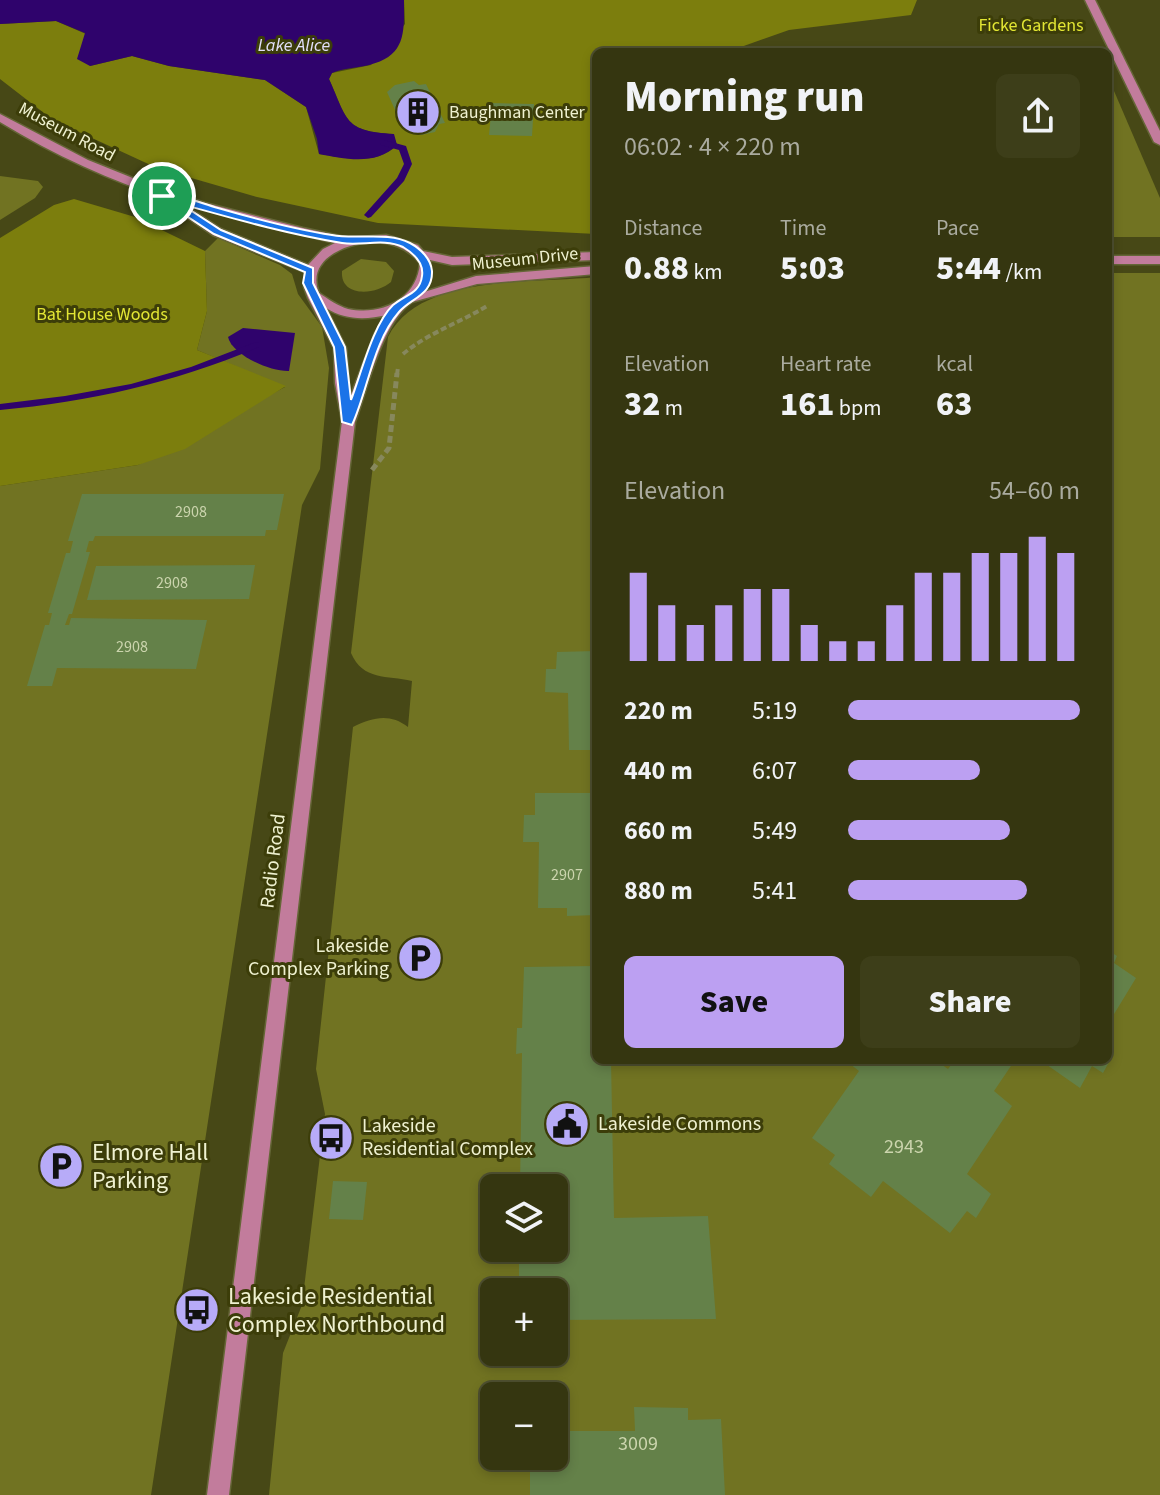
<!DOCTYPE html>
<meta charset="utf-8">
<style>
:root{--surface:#353610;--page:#3d3e19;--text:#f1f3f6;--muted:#aaab9f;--line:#4f5030;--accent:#bca0f2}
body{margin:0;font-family:"Source Sans 3",sans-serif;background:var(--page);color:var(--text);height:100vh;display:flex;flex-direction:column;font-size:30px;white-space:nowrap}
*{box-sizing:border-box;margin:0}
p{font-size:26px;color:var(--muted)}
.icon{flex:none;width:44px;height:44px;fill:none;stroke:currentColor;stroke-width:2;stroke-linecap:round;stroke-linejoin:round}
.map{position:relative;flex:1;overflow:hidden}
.panel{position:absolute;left:592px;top:48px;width:520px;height:1016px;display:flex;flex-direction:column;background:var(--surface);border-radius:12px;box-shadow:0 4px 12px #0003,0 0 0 2px var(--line)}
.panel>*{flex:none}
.fabs{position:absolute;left:480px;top:1174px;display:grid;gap:16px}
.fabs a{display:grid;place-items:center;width:88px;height:88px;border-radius:12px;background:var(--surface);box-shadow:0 4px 12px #0003,0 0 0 2px var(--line);font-size:40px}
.pin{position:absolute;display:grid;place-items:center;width:68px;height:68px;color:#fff;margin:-34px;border:4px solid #fff;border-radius:50%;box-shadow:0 2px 8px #0007}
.round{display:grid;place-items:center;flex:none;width:84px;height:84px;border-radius:12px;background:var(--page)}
.overview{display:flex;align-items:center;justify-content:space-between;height:136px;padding:0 32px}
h1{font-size:44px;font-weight:800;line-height:60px}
.stats{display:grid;grid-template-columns:repeat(3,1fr);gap:12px;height:136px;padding:8px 32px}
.stats div{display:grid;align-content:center}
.stats b{font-size:34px;font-weight:800}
.stats small{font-size:22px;font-weight:400}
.stats p{font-size:22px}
.chart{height:224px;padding:16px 32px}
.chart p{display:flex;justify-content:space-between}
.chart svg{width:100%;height:144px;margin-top:8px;stroke:var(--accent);stroke-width:6}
.cta{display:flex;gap:16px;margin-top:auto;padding:16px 32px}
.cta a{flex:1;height:92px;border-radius:12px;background:var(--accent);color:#111;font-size:32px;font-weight:800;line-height:92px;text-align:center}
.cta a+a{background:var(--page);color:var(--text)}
ul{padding:0 32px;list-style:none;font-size:26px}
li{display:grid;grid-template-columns:128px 96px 1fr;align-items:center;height:60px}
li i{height:20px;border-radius:10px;background:var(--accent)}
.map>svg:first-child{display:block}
.green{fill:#717322;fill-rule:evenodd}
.forest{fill:#7c7e0d}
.water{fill:#2f036c}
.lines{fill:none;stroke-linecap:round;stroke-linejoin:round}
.stream{fill:#2f036c;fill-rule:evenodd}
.building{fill:#648149}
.minor-casing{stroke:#656637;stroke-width:3}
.path-far1{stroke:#87885d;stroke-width:4;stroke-dasharray:6 3;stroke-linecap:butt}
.path{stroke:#87885d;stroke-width:5;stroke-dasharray:7 4;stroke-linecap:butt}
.minor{fill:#c27c9c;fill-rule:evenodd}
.route{fill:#1a73e8;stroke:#fff;stroke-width:2;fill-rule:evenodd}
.labels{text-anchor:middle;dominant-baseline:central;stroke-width:6;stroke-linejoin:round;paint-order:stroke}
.number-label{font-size:16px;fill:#ccd5ae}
.far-park-label{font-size:18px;fill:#e2e634;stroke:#3c3d09}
.far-water-label{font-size:18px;font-style:italic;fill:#e3e0fb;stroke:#3c3d09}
.far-poi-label{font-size:18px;fill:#eff1d0;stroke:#3c3d09;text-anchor:start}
.far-street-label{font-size:18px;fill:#eff1d0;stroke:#3c3d09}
.street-label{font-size:20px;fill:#eff1d0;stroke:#3c3d09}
.poi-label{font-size:20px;fill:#eff1d0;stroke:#3c3d09;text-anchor:start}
.near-number-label{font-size:20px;fill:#ccd5ae}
.near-poi-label{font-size:24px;fill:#eff1d0;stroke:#3c3d09;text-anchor:start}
</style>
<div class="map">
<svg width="1160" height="1495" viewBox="0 0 1160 1495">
<rect width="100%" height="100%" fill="#474816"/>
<g class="green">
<path d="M 1108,77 L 1160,198 L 1160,237 L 1108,237 Z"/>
<path d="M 0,176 L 38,181 L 43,187 L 35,198 L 0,220 Z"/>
<path d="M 218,238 L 280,265 L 292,274 L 298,294 L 322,327 L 329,368 L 320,469 L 302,505 L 151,1495 L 0,1495 L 0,486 L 138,465 L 285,387 L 197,350 L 207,311 L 205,251 Z"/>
<path d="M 361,259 L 386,262 L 394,271 L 391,282 C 376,295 340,298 342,271 Z"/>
<path d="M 1108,273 L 1160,273 L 1160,1495 L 269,1495 L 283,1353 L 302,1305 L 325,1114 L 316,1069 L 353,727 C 373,717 390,713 408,727 L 412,681 C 387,675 363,681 351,653 L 388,337 C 420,273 535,284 596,277 L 596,1060 L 1108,1060 ZM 494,1188 L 554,1188 L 554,1248 L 494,1248 ZM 494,1292 L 554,1292 L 554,1352 L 494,1352 ZM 494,1396 L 554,1396 L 554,1456 L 494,1456 Z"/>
</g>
<g class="forest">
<path d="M 404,0 L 917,0 L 911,15 L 789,30 L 727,52 L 596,52 L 596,234 L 378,223 L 257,197 L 157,168 L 53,120 L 0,79 L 0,24 L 56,21 L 86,34 L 90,66 L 132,56 L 169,66 L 265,80 L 306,107 L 319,154 C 345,158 376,166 397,145 L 393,134 C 344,131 348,121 329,79 L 332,73 L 371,65 L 405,24 Z"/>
<path d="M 74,199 L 135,217 L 205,251 L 207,311 L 197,350 L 286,386 L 185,449 L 138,465 L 0,486 L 0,238 L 54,205 Z"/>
</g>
<g class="water">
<path d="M 0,0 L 404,0 C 404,31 407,56 369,65 C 357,68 344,68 332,73 L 329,79 C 348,121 344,131 394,134 L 397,145 C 376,166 345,159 319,154 L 317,139 L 306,107 L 265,80 L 169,66 L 132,56 L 90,66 L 77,59 L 85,33 L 56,21 L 0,24 Z"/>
<path d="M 243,328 L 295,333 L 289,371 C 271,372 232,355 228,337 Z"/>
</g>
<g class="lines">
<g class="stream">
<path d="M 384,140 L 406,146 L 412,164 L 404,181 L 371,217 L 368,218 L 364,215 L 397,178 L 404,164 L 399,150 L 381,145 L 380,143 Z"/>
<path d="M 256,342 L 259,343 L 259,347 C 176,382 90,402 0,410 L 0,404 L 65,396 L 131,384 L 191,367 Z"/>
</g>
</g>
<g class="building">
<path d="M 414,81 L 419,85 L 426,84 L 445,123 L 439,124 L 435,132 L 421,135 L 410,129 L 404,130 L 387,92 L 395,85 Z"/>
<path d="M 492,103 L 534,104 L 532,136 L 489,135 Z"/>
<path d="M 82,494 L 284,494 L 277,530 L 266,530 L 265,536 L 95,536 L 93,541 L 89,541 L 86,552 L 90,552 L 72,614 L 69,614 L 65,625 L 69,625 L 71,618 L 207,620 L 196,669 L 57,668 L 52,686 L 27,686 L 45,625 L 49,625 L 52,613 L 48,613 L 66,553 L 70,553 L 73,541 L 68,541 Z"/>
<path d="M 255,565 L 249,599 L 87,600 L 96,566 Z"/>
<path d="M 596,651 L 596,785 L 591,785 L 590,750 L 569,750 L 568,693 L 545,692 L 546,669 L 556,669 L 557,652 Z"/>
<path d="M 535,793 L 596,793 L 596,915 L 567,916 L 567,908 L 538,908 L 539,842 L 523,842 L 524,815 L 535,815 Z"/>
<path d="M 1108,950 L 1117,956 L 1114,963 L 1136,978 L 1108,1024 Z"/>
<path d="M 596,966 L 596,1060 L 611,1060 L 614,1218 L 708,1216 L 716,1319 L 554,1320 L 554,1292 L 511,1292 L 511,1289 L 519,1288 L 519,1248 L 554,1248 L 554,1188 L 520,1188 L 522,1053 L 516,1054 L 517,1028 L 522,1028 L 524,967 Z"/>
<path d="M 1108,1048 L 1114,1053 L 1103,1073 L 1092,1066 L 1080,1088 L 1040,1060 L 1108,1060 Z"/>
<path d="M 845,1060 L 935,1060 L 948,1069 L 955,1060 L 1015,1060 L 994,1091 L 1012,1106 L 967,1174 L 991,1194 L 976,1218 L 967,1211 L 950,1233 L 883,1181 L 871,1197 L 829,1164 L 835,1155 L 812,1138 L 859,1071 Z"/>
<path d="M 333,1181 L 367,1182 L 363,1220 L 329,1219 Z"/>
<path d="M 634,1407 L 688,1408 L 688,1420 L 721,1419 L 725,1495 L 530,1495 L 530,1467 L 545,1467 L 545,1456 L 554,1456 L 554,1431 L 635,1431 Z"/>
</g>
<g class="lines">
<g class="minor-casing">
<g id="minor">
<path d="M 1085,0 L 1095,0 L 1160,131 L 1160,145 L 1154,142 Z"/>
<path d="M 0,114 L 88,160 L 145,183 L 205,203 L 303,228 L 349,238 L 386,235 L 418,245 L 423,251 L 452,257 L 596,252 L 596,260 L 452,265 L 430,260 L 431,279 L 421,293 L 476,276 L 596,266 L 596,274 L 477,284 L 412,302 C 382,322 367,389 355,422 L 229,1495 L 207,1495 L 342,421 L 335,383 L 334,348 L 308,298 L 304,287 L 305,272 L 213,235 L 169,205 L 167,203 L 171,200 C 111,181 54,155 0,122 ZM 181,203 L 335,243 L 323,249 L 308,265 L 221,229 ZM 371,242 C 391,242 407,247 420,263 C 417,299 382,316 348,309 C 338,306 328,299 319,293 C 306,260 344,244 371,242 ZM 326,308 C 345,320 365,320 387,315 L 375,333 L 350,398 L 346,348 Z"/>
<rect x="1108" y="256" width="52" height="8"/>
</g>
</g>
<g class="path-far1">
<path d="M 403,354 C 428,333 459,323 487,306"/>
<path d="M 397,375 L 398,367"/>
</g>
<path class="path" d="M 372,470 L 389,448 L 397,373"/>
<use href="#minor" class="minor"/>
</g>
<path class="route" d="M 159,194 C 177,193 200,203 218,208 C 256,219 293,229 332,235 C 357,240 387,231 410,243 C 421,249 431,259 432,271 C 433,295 411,298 399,312 C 373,342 368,390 352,425 L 342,422 L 334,347 L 303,283 L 305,272 L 214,234 L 159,198 ZM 181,204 C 235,219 287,234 342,243 C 362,246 384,238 403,247 C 413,253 424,263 422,276 C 420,294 404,295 393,305 C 373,324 361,374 351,400 L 345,347 L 313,283 L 313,268 L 221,230 Z"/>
<defs>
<g id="building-disc" transform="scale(2.3)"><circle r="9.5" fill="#b7abf8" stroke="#3c3d09"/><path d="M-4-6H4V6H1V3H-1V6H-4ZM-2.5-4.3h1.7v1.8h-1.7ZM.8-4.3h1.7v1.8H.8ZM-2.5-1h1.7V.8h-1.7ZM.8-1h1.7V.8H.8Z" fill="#111"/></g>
<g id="parking-disc" transform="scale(2.3)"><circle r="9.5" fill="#b7abf8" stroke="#3c3d09"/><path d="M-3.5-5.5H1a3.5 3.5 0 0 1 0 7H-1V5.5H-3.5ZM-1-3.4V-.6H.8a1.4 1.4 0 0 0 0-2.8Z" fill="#111"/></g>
<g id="civic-disc" transform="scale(2.3)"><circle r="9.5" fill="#b7abf8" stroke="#3c3d09"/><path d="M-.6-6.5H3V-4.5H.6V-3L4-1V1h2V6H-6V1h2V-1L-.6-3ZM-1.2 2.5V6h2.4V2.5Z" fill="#111"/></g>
<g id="bus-disc" transform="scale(2.3)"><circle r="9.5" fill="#b7abf8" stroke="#3c3d09"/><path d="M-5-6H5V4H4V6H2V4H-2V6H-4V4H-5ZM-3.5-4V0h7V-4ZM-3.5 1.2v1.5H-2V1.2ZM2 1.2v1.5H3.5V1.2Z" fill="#111"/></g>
</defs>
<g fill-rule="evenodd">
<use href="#building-disc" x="418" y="112"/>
<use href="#parking-disc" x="420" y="958"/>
<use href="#civic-disc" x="567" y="1124"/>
<use href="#bus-disc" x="331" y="1138"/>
<use href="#parking-disc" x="61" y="1166"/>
<use href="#bus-disc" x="197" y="1310"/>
</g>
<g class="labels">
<g class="number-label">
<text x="191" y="512">2908</text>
<text x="172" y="583">2908</text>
<text x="132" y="647">2908</text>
<text x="567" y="875">2907</text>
</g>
<g class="far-park-label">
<text x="1031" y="25">Ficke Gardens</text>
<text x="102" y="314">Bat House Woods</text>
</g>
<g class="far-water-label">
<text x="294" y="45">Lake Alice</text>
</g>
<g class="far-poi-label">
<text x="449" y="112">Baughman Center</text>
</g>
<g class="far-street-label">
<text transform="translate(67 132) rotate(28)">Museum Road</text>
<text transform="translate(525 259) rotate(-6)">Museum Drive</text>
</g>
<g class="street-label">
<text transform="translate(273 861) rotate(-83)">Radio Road</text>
</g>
<g class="poi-label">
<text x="389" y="946" text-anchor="end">Lakeside<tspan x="389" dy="23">Complex Parking</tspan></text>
<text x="598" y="1124">Lakeside Commons</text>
<text x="362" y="1126">Lakeside<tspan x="362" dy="23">Residential Complex</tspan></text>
</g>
<g class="near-number-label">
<text x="904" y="1147">2943</text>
<text x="638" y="1444">3009</text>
</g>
<g class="near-poi-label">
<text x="92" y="1152">Elmore Hall<tspan x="92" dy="28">Parking</tspan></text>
<text x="228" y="1296">Lakeside Residential<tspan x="228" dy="28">Complex Northbound</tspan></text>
</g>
</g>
</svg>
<div class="fabs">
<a><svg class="icon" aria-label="layers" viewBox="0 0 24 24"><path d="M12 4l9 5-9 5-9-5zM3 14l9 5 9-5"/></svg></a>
<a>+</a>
<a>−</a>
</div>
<div class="pin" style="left:162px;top:196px;background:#1e9e55"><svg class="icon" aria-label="arrive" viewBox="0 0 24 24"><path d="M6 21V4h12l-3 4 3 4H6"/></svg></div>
<section class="panel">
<div class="overview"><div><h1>Morning run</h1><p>06:02 · 4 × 220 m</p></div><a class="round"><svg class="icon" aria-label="share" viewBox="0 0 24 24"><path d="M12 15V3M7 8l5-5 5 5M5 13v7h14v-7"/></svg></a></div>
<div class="stats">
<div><p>Distance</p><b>0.88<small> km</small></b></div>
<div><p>Time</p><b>5:03</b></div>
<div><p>Pace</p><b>5:44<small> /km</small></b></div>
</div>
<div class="stats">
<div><p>Elevation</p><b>32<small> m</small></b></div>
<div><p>Heart rate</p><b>161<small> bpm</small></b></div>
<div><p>kcal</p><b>63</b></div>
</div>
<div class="chart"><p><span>Elevation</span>54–60 m</p>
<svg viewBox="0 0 160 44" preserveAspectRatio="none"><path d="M5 44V17M15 44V27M25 44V33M35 44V27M45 44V22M55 44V22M65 44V33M75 44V38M85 44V38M95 44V27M105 44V17M115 44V17M125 44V11M135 44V11M145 44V6M155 44V11"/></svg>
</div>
<ul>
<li><b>220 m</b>5:19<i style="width:100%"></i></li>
<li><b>440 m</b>6:07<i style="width:57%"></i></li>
<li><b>660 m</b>5:49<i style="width:70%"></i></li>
<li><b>880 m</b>5:41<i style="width:77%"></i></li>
</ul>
<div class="cta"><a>Save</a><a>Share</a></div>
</section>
</div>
